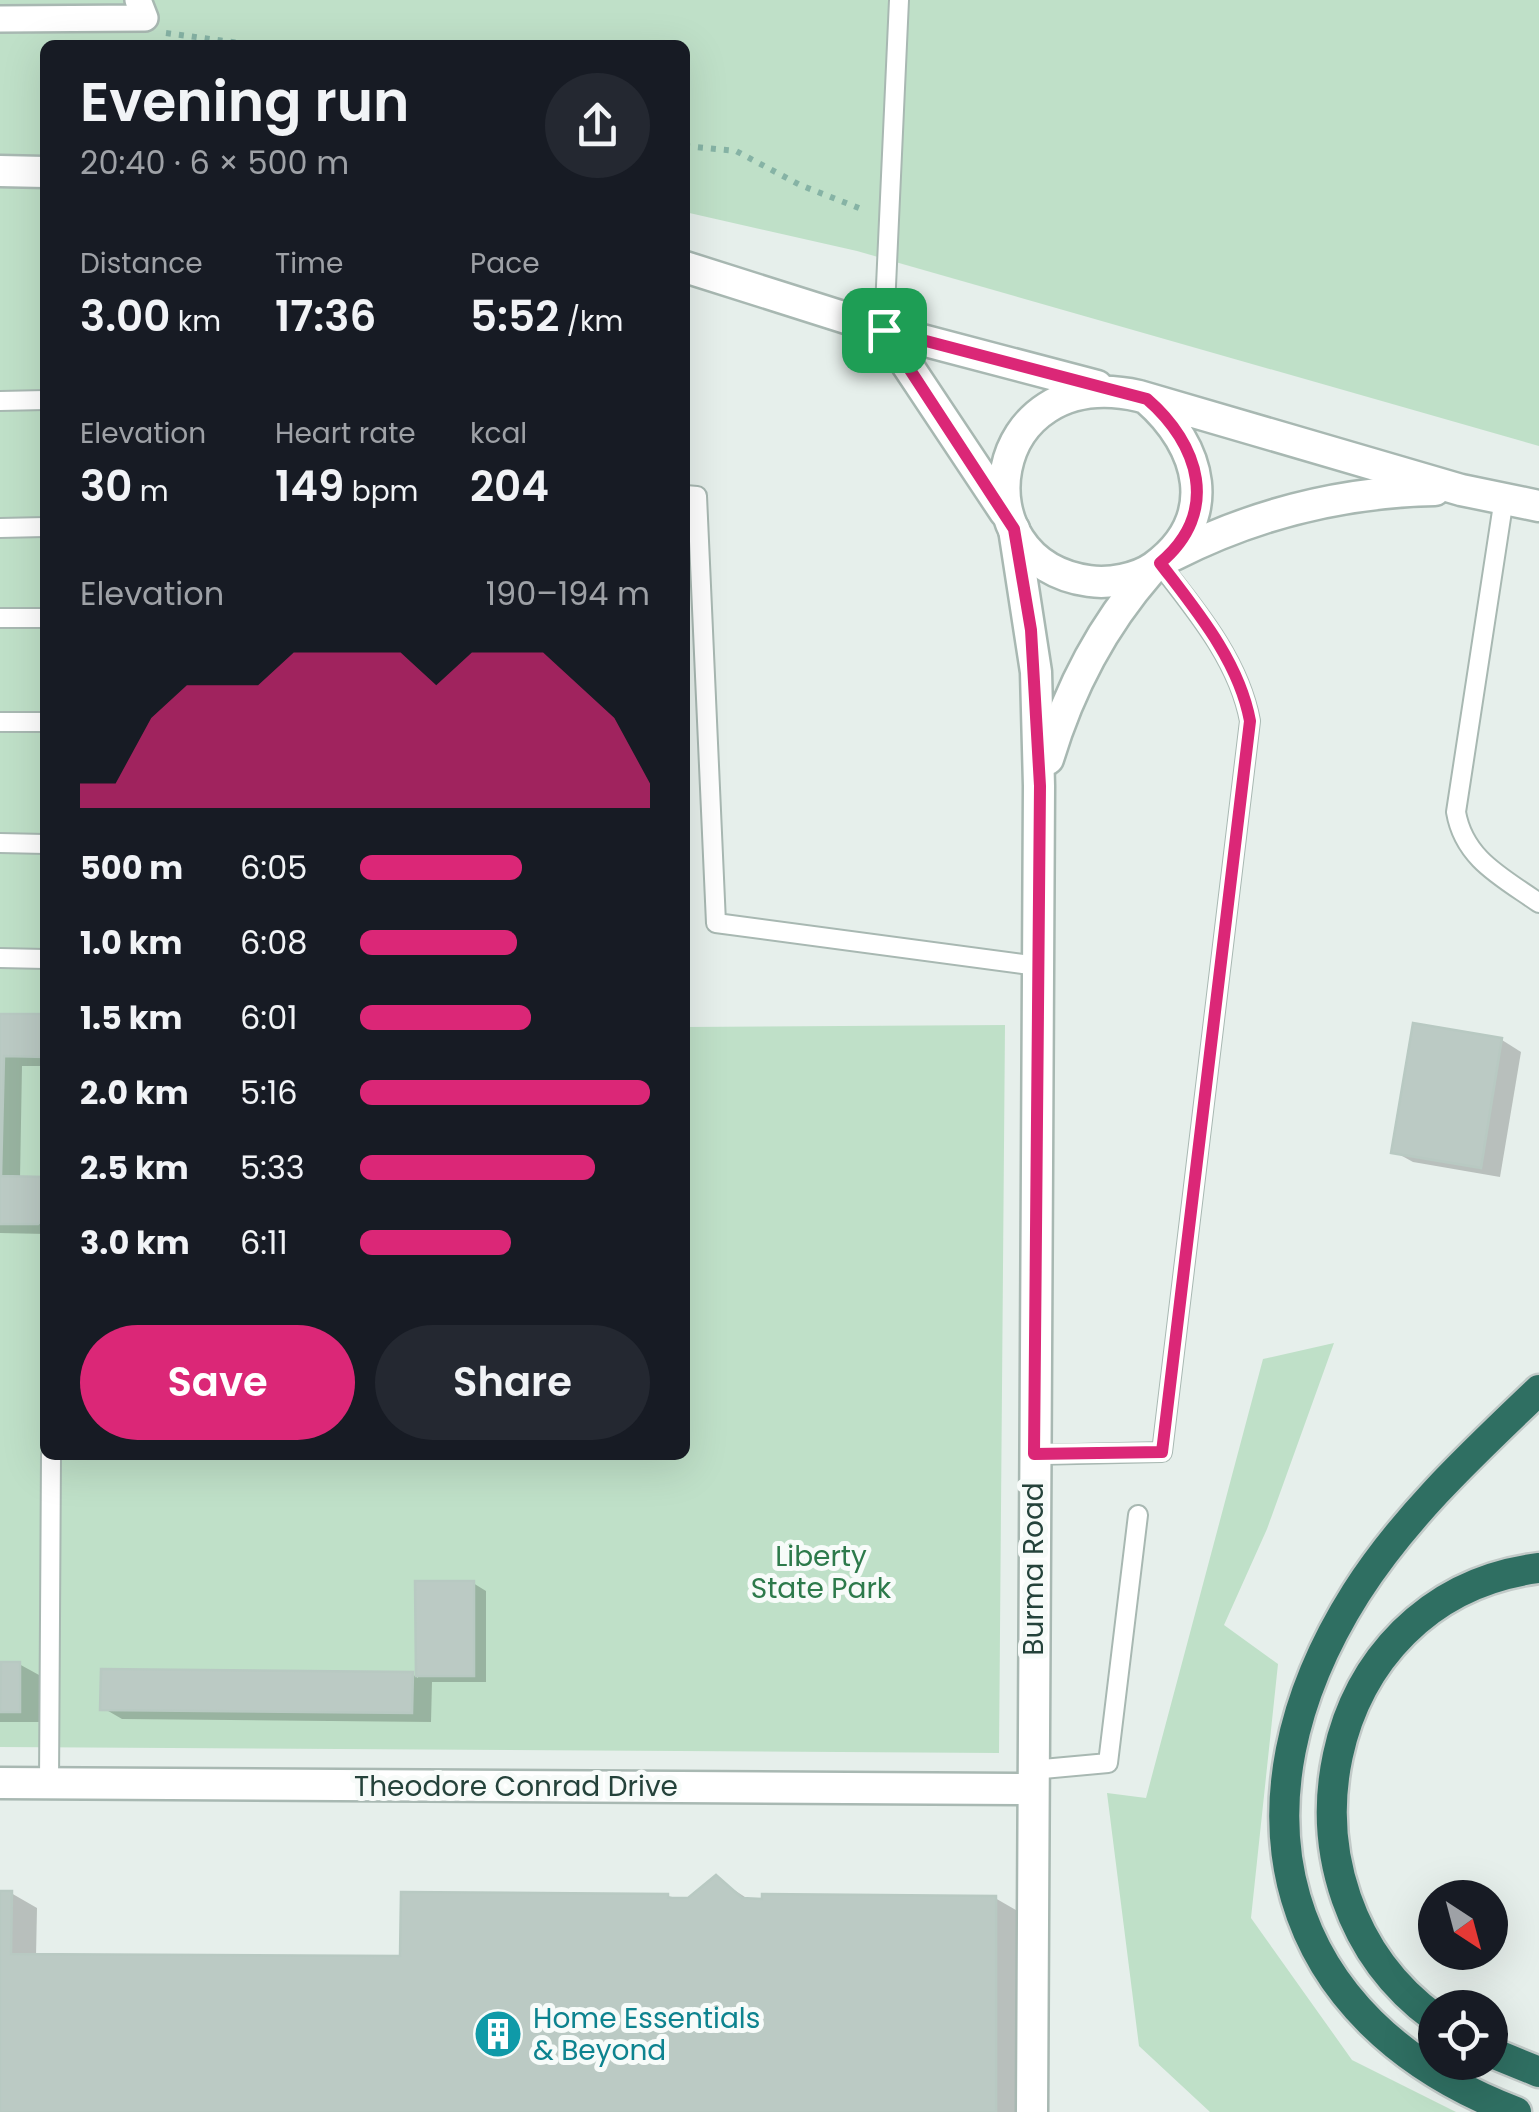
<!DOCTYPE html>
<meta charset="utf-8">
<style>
:root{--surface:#171b24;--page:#242831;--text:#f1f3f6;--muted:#9ea1a6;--accent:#db2777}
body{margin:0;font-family:Poppins,sans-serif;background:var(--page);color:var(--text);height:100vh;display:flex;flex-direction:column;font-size:38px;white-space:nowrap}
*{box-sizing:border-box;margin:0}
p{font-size:32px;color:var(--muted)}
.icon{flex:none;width:55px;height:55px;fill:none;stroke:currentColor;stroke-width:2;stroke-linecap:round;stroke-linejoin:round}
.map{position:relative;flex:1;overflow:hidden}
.drawer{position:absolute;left:40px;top:40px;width:650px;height:1420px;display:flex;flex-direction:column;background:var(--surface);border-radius:15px;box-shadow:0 10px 40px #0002}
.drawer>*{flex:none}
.needle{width:65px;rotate:144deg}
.tools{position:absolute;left:1418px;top:1880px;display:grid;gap:20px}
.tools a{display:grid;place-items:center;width:90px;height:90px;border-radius:50%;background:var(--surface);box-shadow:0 10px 40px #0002;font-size:50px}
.pin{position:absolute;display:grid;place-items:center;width:85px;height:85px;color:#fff;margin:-42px;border-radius:20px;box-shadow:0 5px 15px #0006}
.round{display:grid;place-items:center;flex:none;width:105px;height:105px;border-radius:52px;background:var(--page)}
.head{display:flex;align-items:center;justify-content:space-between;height:170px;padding:0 40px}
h1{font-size:55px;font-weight:600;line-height:75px}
.stats{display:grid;grid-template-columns:repeat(3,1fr);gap:15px;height:170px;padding:10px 40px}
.stats div{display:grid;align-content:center}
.stats b{font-size:42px;font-weight:600}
.stats small{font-size:28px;font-weight:400}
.stats p{font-size:28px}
.chart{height:280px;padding:20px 40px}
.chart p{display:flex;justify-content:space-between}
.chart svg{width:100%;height:180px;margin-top:10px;fill:var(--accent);opacity:.7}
.action{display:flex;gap:20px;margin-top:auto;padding:20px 40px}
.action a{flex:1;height:115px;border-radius:60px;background:var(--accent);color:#fff;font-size:40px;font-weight:600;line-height:115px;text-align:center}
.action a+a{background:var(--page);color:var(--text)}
ul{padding:0 40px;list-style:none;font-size:32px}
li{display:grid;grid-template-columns:160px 120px 1fr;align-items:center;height:75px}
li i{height:25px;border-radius:12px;background:var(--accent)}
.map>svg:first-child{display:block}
.green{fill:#bfe0c8}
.shadow{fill:#0003}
.building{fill:#bbcac4;stroke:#b8c9c2;stroke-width:2.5}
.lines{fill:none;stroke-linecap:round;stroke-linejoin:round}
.service-casing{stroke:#a8b8b2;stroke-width:22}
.pedestrian-casing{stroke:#a8b8b2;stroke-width:30}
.minor-casing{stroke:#a8b8b2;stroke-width:35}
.tertiary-casing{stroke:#a8b8b2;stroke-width:35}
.motorway-casing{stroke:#c2cac8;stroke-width:35}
.path{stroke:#86b3a5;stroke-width:6;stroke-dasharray:5 8;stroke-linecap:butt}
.service{stroke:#fff;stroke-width:18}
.pedestrian{stroke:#fff;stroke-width:25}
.minor{stroke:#fff;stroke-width:30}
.tertiary{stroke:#fff;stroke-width:30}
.motorway{stroke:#2f6f62;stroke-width:30}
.route-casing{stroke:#fff;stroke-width:20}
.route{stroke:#db2777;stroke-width:12}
.labels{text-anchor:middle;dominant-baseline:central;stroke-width:10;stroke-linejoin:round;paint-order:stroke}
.park-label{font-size:28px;fill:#2d7a4b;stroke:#f7fbf9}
.street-label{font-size:28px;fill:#24423a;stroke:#f7fbf9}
.culture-label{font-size:28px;fill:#0d838f;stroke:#f7fbf9;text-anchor:start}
</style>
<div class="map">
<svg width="1539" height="2112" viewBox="0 0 1539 2112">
<rect width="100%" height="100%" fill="#e6efeb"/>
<g class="green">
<path d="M 0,0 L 1539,0 L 1539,446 L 857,251 L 685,212 L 685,45 L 45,45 L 45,1455 L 685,1455 L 685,1027 L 1005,1025 L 999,1753 L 0,1747 Z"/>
<path d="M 1334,1343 L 1267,1529 L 1224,1625 L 1278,1664 L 1251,1918 L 1352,2060 L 1456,2112 L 1210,2112 L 1139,2046 L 1107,1793 L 1146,1798 L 1263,1359 Z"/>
</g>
<g class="shadow">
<path d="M 0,1017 L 45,1017 L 45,1066 L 22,1066 L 20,1179 L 45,1180 L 45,1234 L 0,1233 Z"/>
<path d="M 1415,1026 L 1502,1040 L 1521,1052 L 1500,1177 L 1413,1162 L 1393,1151 Z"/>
<path d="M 473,1583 L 486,1591 L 486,1682 L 432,1682 L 431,1722 L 122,1719 L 103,1708 L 412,1674 L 418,1678 L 418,1584 Z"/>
<path d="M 19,1664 L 39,1675 L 39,1722 L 0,1722 L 0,1675 Z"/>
<path d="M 716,1878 L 751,1901 L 995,1898 L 1021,1913 L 1021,2112 L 0,2112 L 0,1893 L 11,1893 L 37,1908 L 36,1957 L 403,1959 L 668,1896 L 689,1901 Z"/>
</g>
<g class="building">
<path d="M 0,1014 L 45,1014 L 45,1057 L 4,1056 L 1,1176 L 44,1177 L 43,1218 L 38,1224 L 0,1224 Z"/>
<path d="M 1413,1023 L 1502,1038 L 1481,1168 L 1391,1153 Z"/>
<path d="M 415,1581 L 474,1581 L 474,1676 L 416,1676 Z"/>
<path d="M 1,1662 L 20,1662 L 20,1712 L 0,1712 Z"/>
<path d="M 101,1669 L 413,1672 L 412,1713 L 100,1710 Z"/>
<path d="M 716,1875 L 742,1898 L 762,1899 L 762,1894 L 996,1896 L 996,2112 L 0,2112 L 0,1891 L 12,1891 L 11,1954 L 400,1956 L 401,1892 L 668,1894 L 668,1898 L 688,1898 Z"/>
</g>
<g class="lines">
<g class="service-casing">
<g id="service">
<path d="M 884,330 L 899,0"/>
<path d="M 0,401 L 45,400"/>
<path d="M 685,495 L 697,496 L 716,923 L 1038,966"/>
<path d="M 1504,498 L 1456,812 C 1464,859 1502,877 1539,903"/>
<path d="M 0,528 L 45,527"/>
<path d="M 0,618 L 45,618"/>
<path d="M 0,722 L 45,722"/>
<path d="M 0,843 L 45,844"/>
<path d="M 0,958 L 45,959"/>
<path d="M 1034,1455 L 1162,1452 L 1250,721 C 1239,661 1196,610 1159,563"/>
<path d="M 1032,1770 L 1108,1763 L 1138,1515"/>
<path d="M 49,1784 L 51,1455"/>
</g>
</g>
<g class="pedestrian-casing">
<path id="pedestrian" d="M 0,19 L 145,18 L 138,0"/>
</g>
<g class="minor-casing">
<g id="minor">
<path d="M 0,171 L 45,172"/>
<path d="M 685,267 L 884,330"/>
<path d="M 0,1783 L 1031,1789"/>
</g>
</g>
<g class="tertiary-casing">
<g id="tertiary">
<path d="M 884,330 L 1097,386"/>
<path d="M 884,330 L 1005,512"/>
<path d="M 1147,399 C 1201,446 1221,518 1154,567 C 1137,579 1109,584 1089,581 C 957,563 984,361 1139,396 L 1461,490 L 1539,506"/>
<path d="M 1014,529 L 1036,672 L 1039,786 L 1032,2112"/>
<path d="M 1172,556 C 1254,514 1343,492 1435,490"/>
<path d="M 1048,759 C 1069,689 1102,626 1150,571"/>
</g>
</g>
<g class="motorway-casing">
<g id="motorway">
<path d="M 1435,2018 C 1261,1891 1315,1596 1539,1568"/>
<path d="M 1490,2052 L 1539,2072"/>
<path d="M 1516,2112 C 1276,2021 1222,1805 1356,1593 C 1405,1516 1473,1453 1539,1390"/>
</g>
</g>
<g class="path">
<path d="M 166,33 L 255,45"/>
<path d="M 685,146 L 736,151 L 800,185 L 864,210"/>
</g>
<use href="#service" class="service"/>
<use href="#pedestrian" class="pedestrian"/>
<use href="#minor" class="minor"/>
<use href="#tertiary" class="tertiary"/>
<use href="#motorway" class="motorway"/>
</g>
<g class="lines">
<g class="route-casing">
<path id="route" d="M 884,330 L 1147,399 C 1199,444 1221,512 1160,563 C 1196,610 1239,661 1250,721 L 1162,1452 L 1034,1454 L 1040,786 L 1031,630 L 1014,529 Z"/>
</g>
<use href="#route" class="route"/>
</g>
<defs>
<g id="building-disc" transform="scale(2.5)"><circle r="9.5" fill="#0f9aa8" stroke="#f7fbf9"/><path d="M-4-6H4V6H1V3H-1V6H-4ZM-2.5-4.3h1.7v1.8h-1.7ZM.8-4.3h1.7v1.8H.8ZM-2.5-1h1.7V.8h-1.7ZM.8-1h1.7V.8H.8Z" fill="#fff"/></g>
</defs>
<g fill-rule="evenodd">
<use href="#building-disc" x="498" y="2034"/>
</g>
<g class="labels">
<g class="park-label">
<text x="821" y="1556">Liberty<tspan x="821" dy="32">State Park</tspan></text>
</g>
<g class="street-label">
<text transform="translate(1033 1569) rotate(-90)">Burma Road</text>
<text x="516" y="1786">Theodore Conrad Drive</text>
</g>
<g class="culture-label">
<text x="533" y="2018">Home Essentials<tspan x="533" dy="32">&amp; Beyond</tspan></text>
</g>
</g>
</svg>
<div class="tools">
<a><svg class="needle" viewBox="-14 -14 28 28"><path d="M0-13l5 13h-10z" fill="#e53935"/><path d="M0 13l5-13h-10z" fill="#9ea1a6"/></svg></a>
<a><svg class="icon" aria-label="locate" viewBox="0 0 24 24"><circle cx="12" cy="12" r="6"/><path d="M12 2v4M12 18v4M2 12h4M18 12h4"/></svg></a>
</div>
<div class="pin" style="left:884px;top:330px;background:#1e9e55"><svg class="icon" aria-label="arrive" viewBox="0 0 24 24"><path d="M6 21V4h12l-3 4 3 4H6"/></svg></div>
<section class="drawer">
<div class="head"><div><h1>Evening run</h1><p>20:40 · 6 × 500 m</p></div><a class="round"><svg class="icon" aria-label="share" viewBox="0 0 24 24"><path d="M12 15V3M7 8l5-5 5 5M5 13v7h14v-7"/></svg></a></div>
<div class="stats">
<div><p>Distance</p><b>3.00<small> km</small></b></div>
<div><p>Time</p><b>17:36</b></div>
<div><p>Pace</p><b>5:52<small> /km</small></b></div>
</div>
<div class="stats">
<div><p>Elevation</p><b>30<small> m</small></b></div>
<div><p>Heart rate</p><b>149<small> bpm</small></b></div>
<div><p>kcal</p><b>204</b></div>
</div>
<div class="chart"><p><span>Elevation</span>190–194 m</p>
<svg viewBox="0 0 160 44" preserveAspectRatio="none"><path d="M0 44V38L10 38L20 22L30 14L40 14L50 14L60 6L70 6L80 6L90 6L100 14L110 6L120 6L130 6L140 14L150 22L160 38V44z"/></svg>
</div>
<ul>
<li><b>500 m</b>6:05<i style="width:56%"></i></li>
<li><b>1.0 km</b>6:08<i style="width:54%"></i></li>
<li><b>1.5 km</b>6:01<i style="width:59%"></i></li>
<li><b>2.0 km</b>5:16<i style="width:100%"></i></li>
<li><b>2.5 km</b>5:33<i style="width:81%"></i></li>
<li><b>3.0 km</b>6:11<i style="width:52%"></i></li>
</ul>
<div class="action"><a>Save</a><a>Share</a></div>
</section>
</div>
